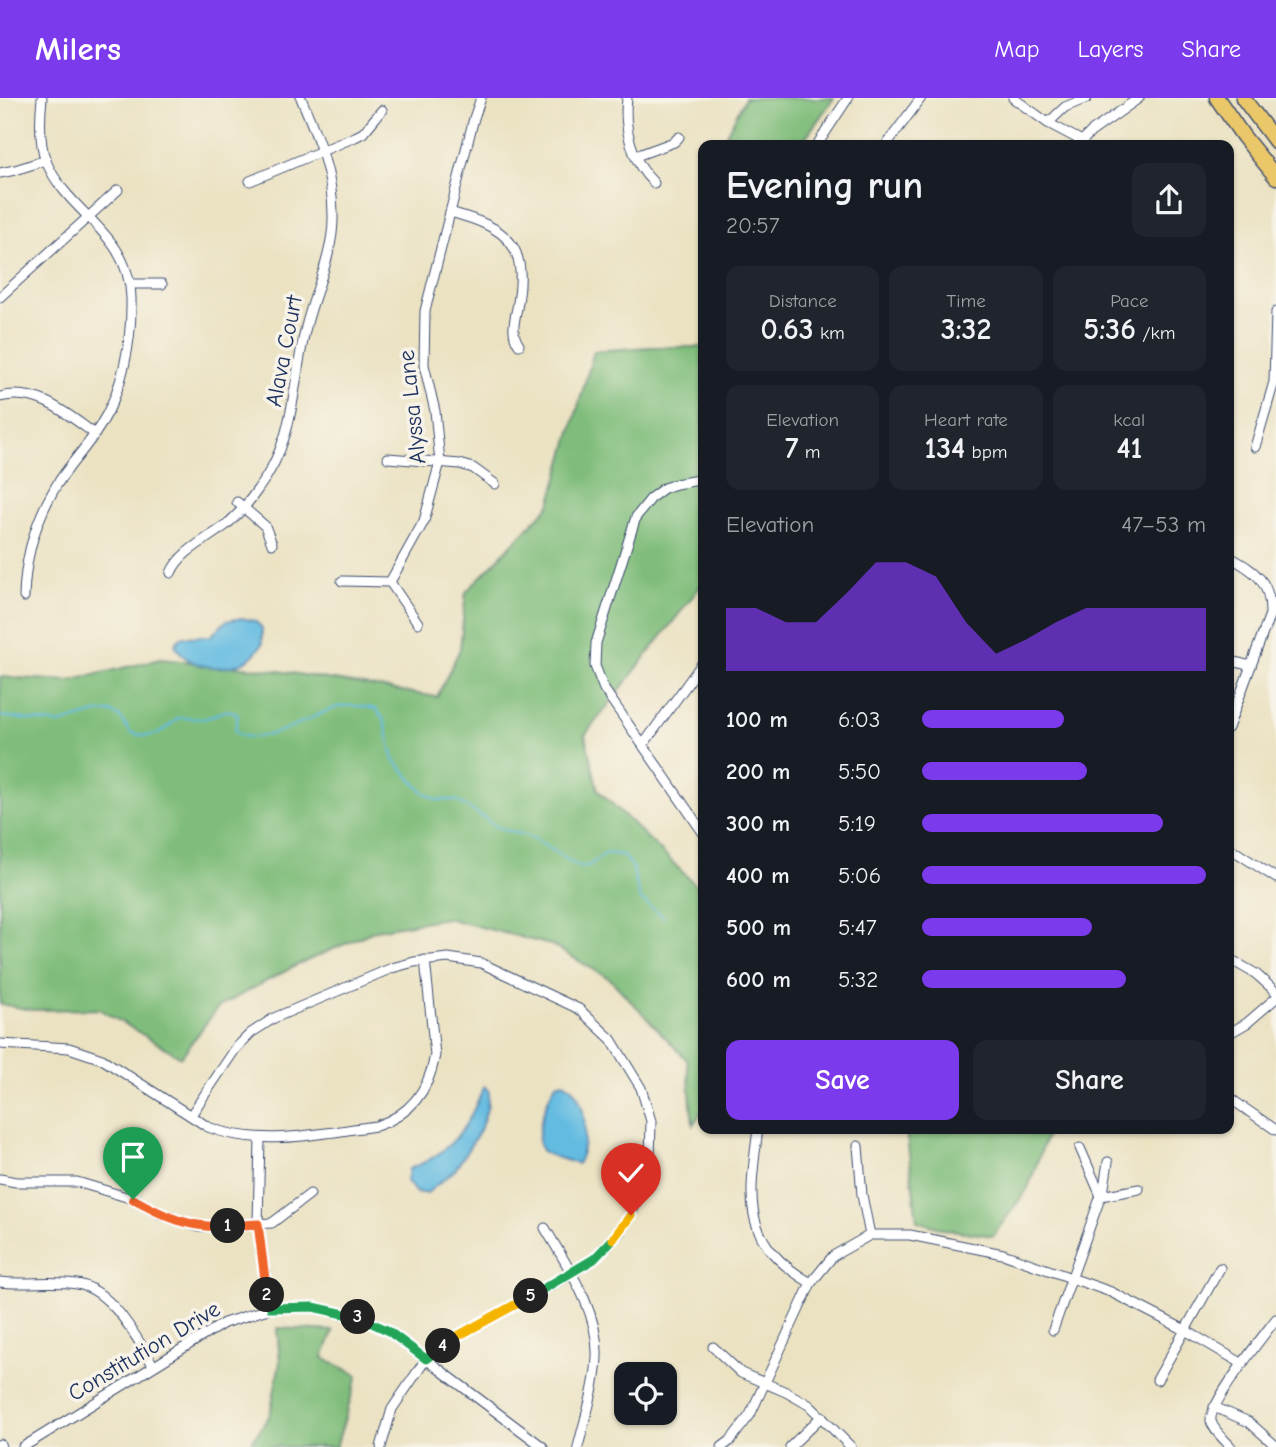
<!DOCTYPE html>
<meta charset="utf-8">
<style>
:root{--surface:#171b24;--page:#20242c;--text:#f1f3f6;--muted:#9ea1a6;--accent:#7c3aed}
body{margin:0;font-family:"Comic Neue",sans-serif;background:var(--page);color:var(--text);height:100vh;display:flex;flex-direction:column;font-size:26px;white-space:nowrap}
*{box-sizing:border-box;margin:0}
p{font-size:23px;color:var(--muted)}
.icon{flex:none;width:38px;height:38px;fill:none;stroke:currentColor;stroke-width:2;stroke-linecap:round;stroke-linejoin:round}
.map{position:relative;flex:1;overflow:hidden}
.panel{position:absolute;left:698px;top:42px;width:536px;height:994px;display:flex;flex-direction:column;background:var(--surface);border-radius:14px;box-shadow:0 2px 5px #0004}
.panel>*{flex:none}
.fabs{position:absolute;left:614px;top:1264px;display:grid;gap:14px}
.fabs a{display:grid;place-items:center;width:63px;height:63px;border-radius:14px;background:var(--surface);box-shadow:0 2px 5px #0004;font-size:35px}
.pin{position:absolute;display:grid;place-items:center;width:60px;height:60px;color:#fff;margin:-72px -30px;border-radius:50% 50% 50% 0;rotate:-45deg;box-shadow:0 0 7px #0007}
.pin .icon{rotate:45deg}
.km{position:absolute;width:35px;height:35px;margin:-18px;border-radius:50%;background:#222;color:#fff;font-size:19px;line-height:35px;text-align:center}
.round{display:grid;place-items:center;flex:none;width:74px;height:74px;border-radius:14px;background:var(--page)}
.head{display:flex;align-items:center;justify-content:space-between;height:119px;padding:0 28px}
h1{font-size:38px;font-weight:800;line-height:52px}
.figures{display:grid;grid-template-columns:repeat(3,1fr);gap:10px;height:119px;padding:7px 28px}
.figures div{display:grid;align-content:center;border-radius:14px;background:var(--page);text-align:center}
.figures b{font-size:30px;font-weight:800}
.figures small{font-size:19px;font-weight:400}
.figures p{font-size:19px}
.chart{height:196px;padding:14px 28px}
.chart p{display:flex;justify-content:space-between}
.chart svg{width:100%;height:126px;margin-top:7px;fill:var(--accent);opacity:.7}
.action{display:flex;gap:14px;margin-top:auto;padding:14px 28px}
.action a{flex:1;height:80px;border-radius:14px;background:var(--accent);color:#fff;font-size:28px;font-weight:800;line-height:80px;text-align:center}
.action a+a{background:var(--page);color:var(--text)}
ul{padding:0 28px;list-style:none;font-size:23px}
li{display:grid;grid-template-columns:112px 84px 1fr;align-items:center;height:52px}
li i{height:18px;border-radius:9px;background:var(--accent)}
header{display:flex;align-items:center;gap:42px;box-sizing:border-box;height:98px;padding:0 35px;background:var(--accent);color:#fff}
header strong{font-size:33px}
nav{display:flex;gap:38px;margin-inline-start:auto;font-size:24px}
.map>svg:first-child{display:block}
.forest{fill:#80bd7b;stroke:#4e766c;stroke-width:2}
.water{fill:#64bbe1;stroke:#4075a0;stroke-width:2}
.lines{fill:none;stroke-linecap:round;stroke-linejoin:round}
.stream{stroke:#64bbe1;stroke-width:2}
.minor-casing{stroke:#3a4a6d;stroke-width:11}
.highway-casing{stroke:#3a4a6d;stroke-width:17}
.minor{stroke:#fff;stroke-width:9}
.highway{stroke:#eac769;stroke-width:14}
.split-1-casing{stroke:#fff;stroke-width:14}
.split-2-casing{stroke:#fff;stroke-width:14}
.split-3-casing{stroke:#fff;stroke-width:14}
.split-4-casing{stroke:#fff;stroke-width:14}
.split-5-casing{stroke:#fff;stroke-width:14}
.split-6-casing{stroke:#fff;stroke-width:14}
.split-7-casing{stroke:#fff;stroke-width:14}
.split-1{stroke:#f0652b;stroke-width:9}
.split-2{stroke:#f0652b;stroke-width:9}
.split-3{stroke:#22a559;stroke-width:9}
.split-4{stroke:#22a559;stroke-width:9}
.split-5{stroke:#f5b400;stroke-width:9}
.split-6{stroke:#22a559;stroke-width:9}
.split-7{stroke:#f5b400;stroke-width:9}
.labels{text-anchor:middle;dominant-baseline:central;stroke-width:7;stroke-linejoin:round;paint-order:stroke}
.street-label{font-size:23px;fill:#1b2f5e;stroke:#f7f3e8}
</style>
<header>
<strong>Milers</strong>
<nav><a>Map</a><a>Layers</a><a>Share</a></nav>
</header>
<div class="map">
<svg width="1276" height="1349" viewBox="0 0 1276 1349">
<rect width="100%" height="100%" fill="#f7f3e8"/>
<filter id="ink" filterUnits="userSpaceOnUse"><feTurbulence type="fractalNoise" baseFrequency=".0143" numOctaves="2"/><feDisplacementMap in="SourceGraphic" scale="14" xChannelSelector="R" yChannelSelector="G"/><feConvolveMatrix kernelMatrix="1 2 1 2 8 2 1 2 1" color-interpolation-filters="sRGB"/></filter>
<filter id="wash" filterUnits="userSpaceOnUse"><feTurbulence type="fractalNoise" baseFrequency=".00686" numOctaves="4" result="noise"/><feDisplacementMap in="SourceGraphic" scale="28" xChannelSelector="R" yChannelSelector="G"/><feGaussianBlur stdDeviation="1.57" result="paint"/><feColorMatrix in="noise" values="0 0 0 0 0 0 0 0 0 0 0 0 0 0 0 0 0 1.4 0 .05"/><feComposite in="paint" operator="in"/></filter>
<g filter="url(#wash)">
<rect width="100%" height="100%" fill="#ebe2c2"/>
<g class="forest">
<path d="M 745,0 L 834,0 L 800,47 L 721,47 Z"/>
<path d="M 650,249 L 703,249 L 703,485 L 585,637 L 598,692 L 703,794 L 704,1010 L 693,1027 L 687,962 L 610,881 L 551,847 L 446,820 L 376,832 L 295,868 L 218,909 L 181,959 L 99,911 L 31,912 L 0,906 L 0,579 L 69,583 L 160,561 L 273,572 L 437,599 L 460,551 L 466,494 L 550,407 L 594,253 Z"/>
<path d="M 906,1031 L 1049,1031 L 1028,1090 L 993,1138 L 943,1131 L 917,1123 Z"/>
<path d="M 277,1230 L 333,1233 L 323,1260 L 358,1277 L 336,1349 L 248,1349 L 270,1317 L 280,1264 Z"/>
</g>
<g class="water">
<path d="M 242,520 L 255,523 L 262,530 L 262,546 C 258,552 253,559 246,563 C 224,574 187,572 175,546 L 182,539 L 211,538 L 226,523 Z"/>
<path d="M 563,984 C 589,995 589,1046 577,1066 C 570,1063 549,1058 545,1055 C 529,1045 548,999 556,986 Z"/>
<path d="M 484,988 L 489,993 L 487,1011 L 480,1032 L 455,1072 L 427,1095 L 416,1095 L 407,1083 L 409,1071 C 452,1055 468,1029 484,988 Z"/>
</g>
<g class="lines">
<path class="stream" d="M 0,618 L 59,626 L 96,615 L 110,614 L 120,619 L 131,635 C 153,642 162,635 178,620 C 187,619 198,622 207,620 C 218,617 227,607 238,617 L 235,633 C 256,654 313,616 338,609 C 351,606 363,608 376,611 L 384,622 L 394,662 L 422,693 L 437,702 L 456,702 L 499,730 L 531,739 L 579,769 L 588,768 L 606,755 L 623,757 L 632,768 L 640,801 L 664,819"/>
</g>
</g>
<g filter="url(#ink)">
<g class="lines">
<g class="minor-casing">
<g id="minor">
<path d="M 627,0 C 623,29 632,65 654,85"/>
<path d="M 1013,0 L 1048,25 L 1082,43"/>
<path d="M 1048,25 L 1065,9 L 1087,0"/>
<path d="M 817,47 L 848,0"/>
<path d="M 886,47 L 921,0"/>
<path d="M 1078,47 L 1091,34 L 1139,0"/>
<path d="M 636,58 L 674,44 L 679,39"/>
<path d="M 0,75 L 15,72 L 46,62"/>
<path d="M 250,83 L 355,39 L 363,35 L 382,12"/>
<path d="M 450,114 C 508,130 529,146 517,210 C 514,224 511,236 519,247"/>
<path d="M 130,186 L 162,186"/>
<path d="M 0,199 L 118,92"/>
<path d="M 0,299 C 37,289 67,316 95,336"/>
<path d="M 1255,349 L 1274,284 L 1276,214"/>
<path d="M 388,360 L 460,366 L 473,370 L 495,386"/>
<path d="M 704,381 L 676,386 L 664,390 L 652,399 L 636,419 L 596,545 L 595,568 L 604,591 L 704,736"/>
<path d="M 237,404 L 265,428 L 272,446"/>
<path d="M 1228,458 C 1255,473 1271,483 1270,516 L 1228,630"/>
<path d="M 171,475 C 180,453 208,441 226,427 C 238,417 249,404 258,391 C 298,338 291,285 307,225 C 316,190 334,154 333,117 C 333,75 317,38 301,0"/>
<path d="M 342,483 L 390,484"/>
<path d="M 390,484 L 424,423 L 440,364 L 435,313 L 424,267 L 425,213 L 474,20 L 481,0"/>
<path d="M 390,484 L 418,525"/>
<path d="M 24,499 C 25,459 35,423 56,388 C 69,367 87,349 100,328 C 123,292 132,243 131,200 C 129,133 68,117 46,63 C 39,45 40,19 42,0"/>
<path d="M 1228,562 L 1251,568"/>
<path d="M 643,647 L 704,563"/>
<path d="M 1228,749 L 1276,780"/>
<path d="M 1228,860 L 1256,876 L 1276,894"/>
<path d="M 1228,936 L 1247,925 L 1276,900"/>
<path d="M 0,946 L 69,950 L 102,961 L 208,1029 C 261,1050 320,1035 376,1028 C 411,1017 429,992 435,957 L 425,862"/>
<path d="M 1228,999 L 1276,1032"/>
<path d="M 191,1017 L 236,950 L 251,935 L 274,920 L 392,870 L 414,864 L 448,860 L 481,865 L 579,911 L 611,941 L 641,990 L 651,1023 L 650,1061 L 640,1095 L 631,1117 L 619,1135 L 594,1161 L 571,1176 L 454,1240 L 426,1261 L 392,1311 L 381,1349"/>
<path d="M 758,1031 C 749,1102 740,1144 811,1185"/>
<path d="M 260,1041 L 258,1126 L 268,1203 L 271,1210"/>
<path d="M 858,1048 L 862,1097 L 870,1137"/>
<path d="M 1080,1050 L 1101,1098"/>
<path d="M 0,1081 L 16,1084 L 77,1084 L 133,1101 L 160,1116 L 199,1129 L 272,1125 L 310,1096"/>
<path d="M 1101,1098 L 1139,1091"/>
<path d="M 545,1130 C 567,1168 599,1213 597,1259 C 596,1288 585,1320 578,1349"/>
<path d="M 0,1184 C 25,1187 52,1182 77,1186 C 111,1191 137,1240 153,1267"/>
<path d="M 1053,1232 L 1104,1089 L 1108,1064"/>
<path d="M 713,1249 L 741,1275 L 786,1294 L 809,1307 L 851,1349"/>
<path d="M 1157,1282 L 1220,1170"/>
<path d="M 1214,1309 L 1249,1324 L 1276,1348"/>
<path d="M 0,1346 L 1,1349"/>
<path d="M 23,1349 L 224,1225 L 271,1210 L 313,1209 L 361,1220 L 387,1232 L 543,1349"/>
<path d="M 722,1349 L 730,1343 L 750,1317 L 811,1185 L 833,1158 L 870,1137 L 910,1137 L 1003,1156 L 1111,1194 L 1185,1232 L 1243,1266"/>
<path d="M 790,1349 L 822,1318"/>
<path d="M 1231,1349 C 1225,1342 1213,1332 1211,1323 C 1208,1307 1264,1237 1276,1221"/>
</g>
</g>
<g class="highway-casing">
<g id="highway">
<path d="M 1217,0 L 1243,38 L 1276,79"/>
<path d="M 1243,0 L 1276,44"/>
</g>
</g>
<use href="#minor" class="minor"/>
<use href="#highway" class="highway"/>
</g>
</g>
<g class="lines" filter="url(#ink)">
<g class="split-1-casing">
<path id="split-1" d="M 133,1101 C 165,1119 191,1131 228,1128"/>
</g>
<g class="split-2-casing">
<path id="split-2" d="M 228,1128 L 258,1126 L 267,1197"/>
</g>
<g class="split-3-casing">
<path id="split-3" d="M 267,1197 L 271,1210 L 313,1209 L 358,1219"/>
</g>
<g class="split-4-casing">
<path id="split-4" d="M 358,1219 L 387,1232 L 426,1261 L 443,1248"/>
</g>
<g class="split-5-casing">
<path id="split-5" d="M 443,1248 L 454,1240 L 531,1198"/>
</g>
<g class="split-6-casing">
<path id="split-6" d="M 531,1198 L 594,1161 L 613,1141"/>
</g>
<g class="split-7-casing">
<path id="split-7" d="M 613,1141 L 631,1117"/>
</g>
<use href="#split-1" class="split-1"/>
<use href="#split-2" class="split-2"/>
<use href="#split-3" class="split-3"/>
<use href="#split-4" class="split-4"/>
<use href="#split-5" class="split-5"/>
<use href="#split-6" class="split-6"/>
<use href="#split-7" class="split-7"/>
</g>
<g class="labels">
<g class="street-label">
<text transform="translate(284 253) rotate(-79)">Alava Court</text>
<text transform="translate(412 309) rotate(-96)">Alyssa Lane</text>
<text transform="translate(144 1253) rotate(-31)">Constitution Drive</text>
</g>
</g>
</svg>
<div class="fabs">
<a><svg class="icon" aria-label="locate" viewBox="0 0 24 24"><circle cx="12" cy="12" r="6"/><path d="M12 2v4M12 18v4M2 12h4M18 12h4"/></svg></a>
</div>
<div class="pin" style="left:133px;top:1101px;background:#1e9e55"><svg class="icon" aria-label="arrive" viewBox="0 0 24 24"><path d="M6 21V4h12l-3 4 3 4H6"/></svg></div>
<div class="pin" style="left:631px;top:1117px;background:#d93025"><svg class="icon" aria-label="check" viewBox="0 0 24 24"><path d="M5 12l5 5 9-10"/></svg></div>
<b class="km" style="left:228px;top:1128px">1</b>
<b class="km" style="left:267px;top:1197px">2</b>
<b class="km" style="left:358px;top:1219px">3</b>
<b class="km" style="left:443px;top:1248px">4</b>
<b class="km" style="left:531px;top:1198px">5</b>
<section class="panel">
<div class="head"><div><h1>Evening run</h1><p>20:57</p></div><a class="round"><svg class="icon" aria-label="share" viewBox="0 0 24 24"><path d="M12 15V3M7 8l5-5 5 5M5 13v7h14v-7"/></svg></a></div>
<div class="figures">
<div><p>Distance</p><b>0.63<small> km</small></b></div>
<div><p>Time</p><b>3:32</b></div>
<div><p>Pace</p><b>5:36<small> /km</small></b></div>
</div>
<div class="figures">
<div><p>Elevation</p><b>7<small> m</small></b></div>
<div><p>Heart rate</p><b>134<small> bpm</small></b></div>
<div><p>kcal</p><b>41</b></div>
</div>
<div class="chart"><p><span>Elevation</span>47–53 m</p>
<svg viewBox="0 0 160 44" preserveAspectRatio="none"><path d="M0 44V22L10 22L20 27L30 27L40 17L50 6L60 6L70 11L80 27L90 38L100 33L110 27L120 22L130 22L140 22L150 22L160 22V44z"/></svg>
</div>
<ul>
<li><b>100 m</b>6:03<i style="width:50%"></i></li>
<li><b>200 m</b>5:50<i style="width:58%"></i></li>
<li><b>300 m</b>5:19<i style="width:85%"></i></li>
<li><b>400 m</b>5:06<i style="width:100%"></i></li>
<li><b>500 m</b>5:47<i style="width:60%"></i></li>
<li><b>600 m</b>5:32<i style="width:72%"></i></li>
</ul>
<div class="action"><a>Save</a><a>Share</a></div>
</section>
</div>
